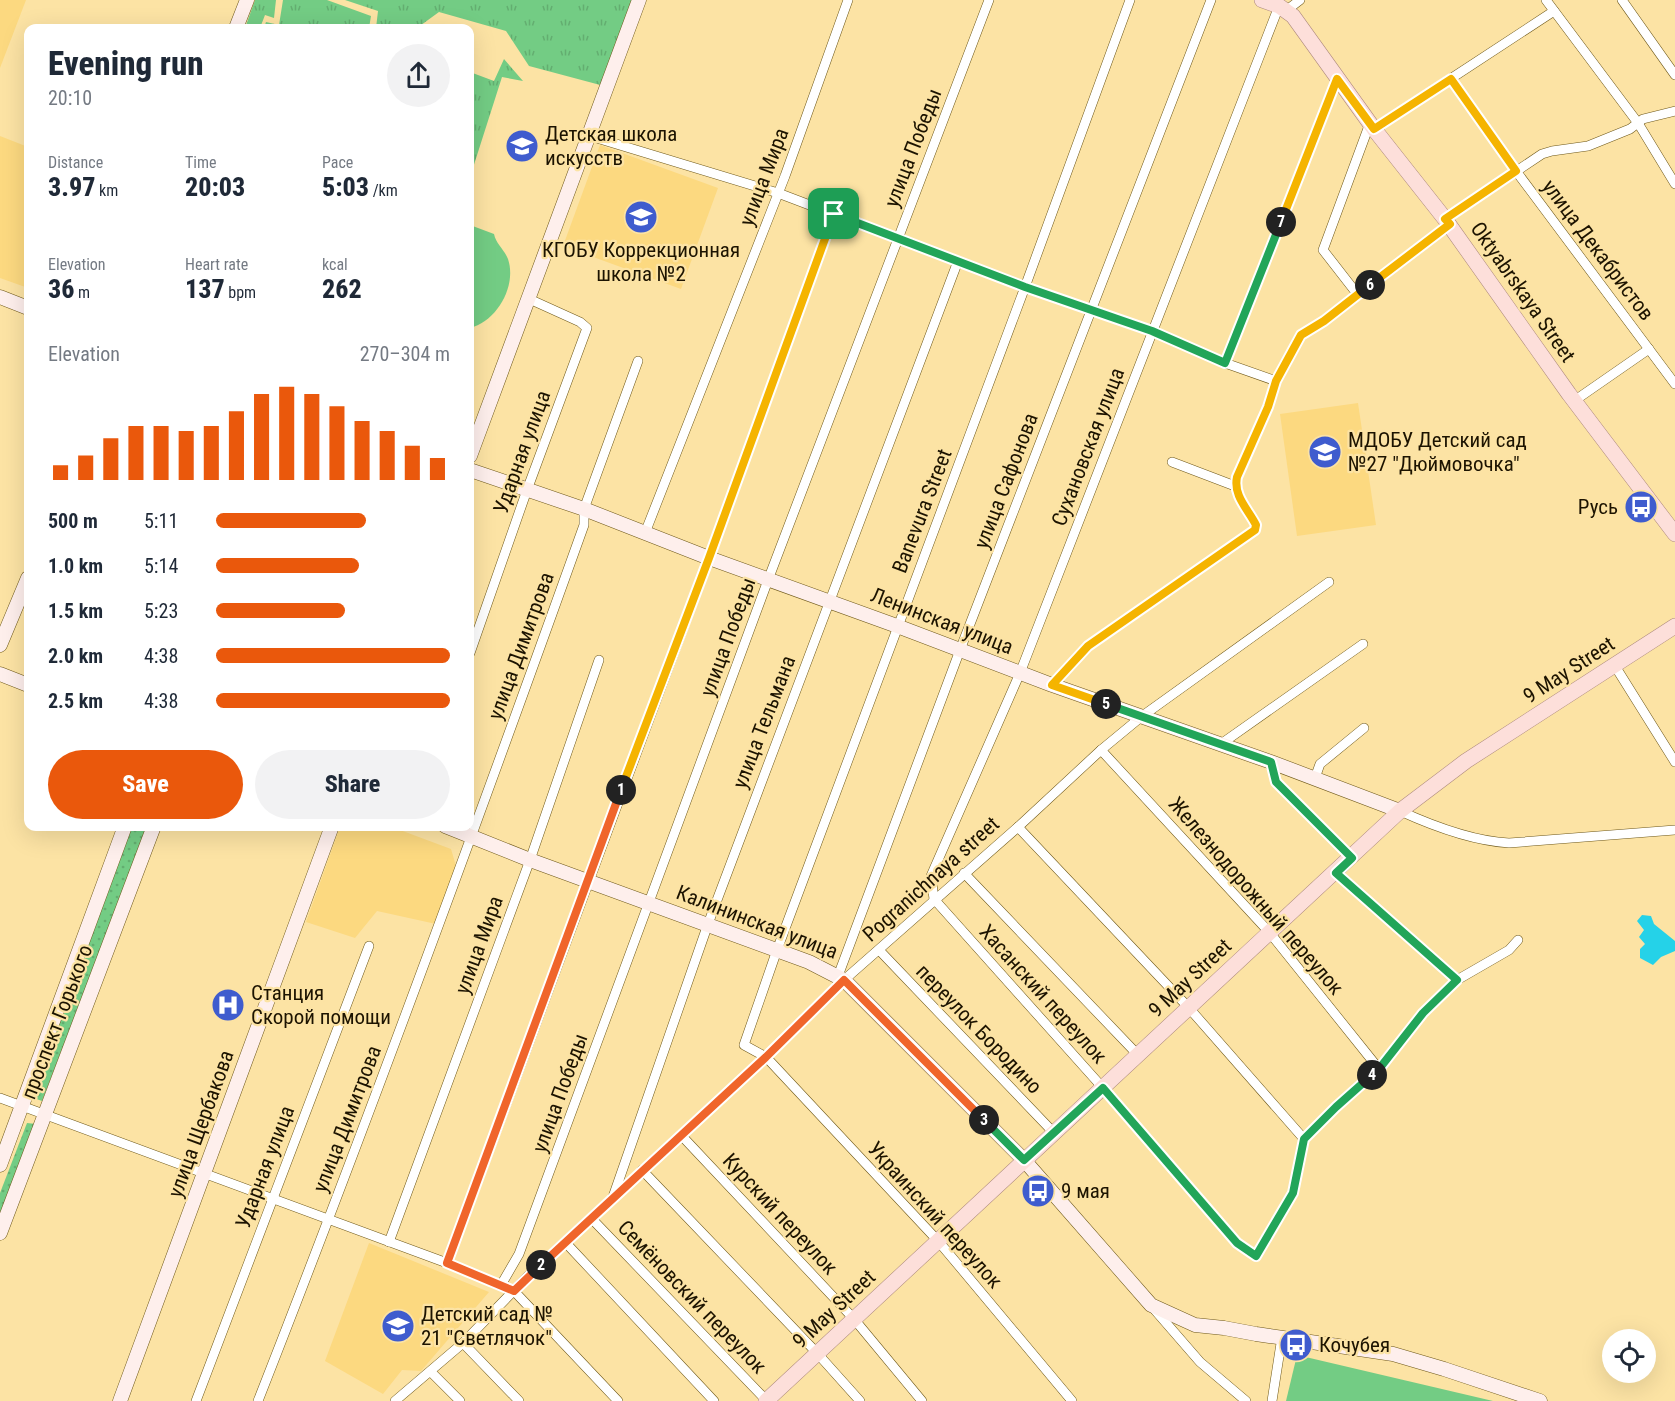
<!DOCTYPE html>
<meta charset="utf-8">
<style>
:root{--surface:#fff;--page:#f2f2f3;--text:#1f2937;--muted:#747a83;--accent:#ea580c}
body{margin:0;font-family:"Roboto Condensed",sans-serif;background:var(--page);color:var(--text);height:100vh;display:flex;flex-direction:column;font-size:22px;white-space:nowrap}
*{box-sizing:border-box;margin:0}
p{font-size:20px;color:var(--muted)}
.icon{flex:none;width:33px;height:33px;fill:none;stroke:currentColor;stroke-width:2;stroke-linecap:round;stroke-linejoin:round}
.map{position:relative;flex:1;overflow:hidden}
.drawer{position:absolute;left:24px;top:24px;width:450px;height:807px;display:flex;flex-direction:column;background:var(--surface);border-radius:12px;box-shadow:0 6px 24px #0002}
.drawer>*{flex:none}
.fabs{position:absolute;left:1602px;top:1329px;display:grid;gap:12px}
.fabs a{display:grid;place-items:center;width:54px;height:54px;border-radius:50%;background:var(--surface);box-shadow:0 6px 24px #0002;font-size:30px}
.pin{position:absolute;display:grid;place-items:center;width:51px;height:51px;color:#fff;margin:-26px;border-radius:12px;box-shadow:0 3px 9px #0006}
.km{position:absolute;width:30px;height:30px;margin:-15px;border-radius:50%;background:#222;color:#fff;font-size:16px;line-height:30px;text-align:center}
.round{display:grid;place-items:center;flex:none;width:63px;height:63px;border-radius:32px;background:var(--page)}
.head{display:flex;align-items:center;justify-content:space-between;height:102px;padding:0 24px}
h1{font-size:33px;font-weight:800;line-height:45px}
.figures{display:grid;grid-template-columns:repeat(3,1fr);gap:9px;height:102px;padding:6px 24px}
.figures div{display:grid;align-content:center}
.figures b{font-size:26px;font-weight:800}
.figures small{font-size:16px;font-weight:400}
.figures p{font-size:16px}
.chart{height:168px;padding:12px 24px}
.chart p{display:flex;justify-content:space-between}
.chart svg{width:100%;height:108px;margin-top:6px;stroke:var(--accent);stroke-width:6}
.action{display:flex;gap:12px;margin-top:auto;padding:12px 24px}
.action a{flex:1;height:69px;border-radius:36px;background:var(--accent);color:#fff;font-size:24px;font-weight:800;line-height:69px;text-align:center}
.action a+a{background:var(--page);color:var(--text)}
ul{padding:0 24px;list-style:none;font-size:20px}
li{display:grid;grid-template-columns:96px 72px 1fr;align-items:center;height:45px}
li i{height:15px;border-radius:8px;background:var(--accent)}
.map>svg:first-child{display:block}
.built{fill:#fcd980}
.grass{fill:url(#grass-dots)}
.park{fill:url(#park-tufts)}
.garden{fill:#73cc84}
.water{fill:#25d2e8}
.lines{fill:none;stroke-linecap:round;stroke-linejoin:round}
.street-casing{stroke:#6e5819;stroke-width:10}
.secondary-casing{stroke:#6e5819;stroke-width:15}
.primary-casing{stroke:#ad897d;stroke-width:16}
.street{stroke:#fff;stroke-width:9}
.secondary{stroke:#feefec;stroke-width:14}
.primary{stroke:#fddfda;stroke-width:15}
.split-1-casing{stroke:#fff;stroke-width:12}
.split-2-casing{stroke:#fff;stroke-width:12}
.split-3-casing{stroke:#fff;stroke-width:12}
.split-4-casing{stroke:#fff;stroke-width:12}
.split-5-casing{stroke:#fff;stroke-width:12}
.split-6-casing{stroke:#fff;stroke-width:12}
.split-7-casing{stroke:#fff;stroke-width:12}
.split-8-casing{stroke:#fff;stroke-width:12}
.split-1{stroke:#f5b400;stroke-width:8}
.split-2{stroke:#f0652b;stroke-width:8}
.split-3{stroke:#f0652b;stroke-width:8}
.split-4{stroke:#22a559;stroke-width:8}
.split-5{stroke:#22a559;stroke-width:8}
.split-6{stroke:#f5b400;stroke-width:8}
.split-7{stroke:#f5b400;stroke-width:8}
.split-8{stroke:#22a559;stroke-width:8}
.labels{text-anchor:middle;dominant-baseline:central;stroke-width:4.5;stroke-linejoin:round;paint-order:stroke}
.poi-label{font-size:21px;fill:#1c1300;stroke:#fce3a4;text-anchor:start}
.street-label{font-size:21px;fill:#1c1300;stroke:#fce3a4}
</style>
<div class="map">
<svg width="1675" height="1401" viewBox="0 0 1675 1401">
<defs>
<pattern id="grass-dots" width="8" height="8" patternUnits="userSpaceOnUse" patternTransform="scale(1.5)"><rect width="8" height="8" fill="#73cc84"/><path d="M2 2h.1M6 6h.1" fill="none" stroke="#63ae70" stroke-width="1.8" stroke-linecap="round"/></pattern>
<pattern id="park-tufts" width="24" height="20" patternUnits="userSpaceOnUse" patternTransform="scale(1.5)"><rect width="24" height="20" fill="#73cc84"/><path d="M3 7l-1-3M5 7V3M7 7l1-3M15 17l-1-3M17 17v-4M19 17l1-3" fill="none" stroke="#63ae70"/></pattern>
</defs>
<rect width="100%" height="100%" fill="#fce3a4"/>
<g class="built">
<path d="M 0,0 L 26,0 L 0,68 Z"/>
<path d="M 0,136 L 28,147 L 28,288 L 0,278 Z"/>
<path d="M 600,145 L 718,188 L 681,289 L 563,246 Z"/>
<path d="M 1358,403 L 1376,525 L 1297,536 L 1280,414 Z"/>
<path d="M 340,827 L 392,827 L 451,849 L 456,866 L 436,924 L 377,911 L 355,938 L 306,922 Z"/>
<path d="M 369,1243 L 489,1292 L 421,1371 L 402,1370 L 383,1394 L 325,1361 Z"/>
</g>
<g class="grass">
<path d="M 131,827 L 148,827 L 42,1101 L 31,1097 Z"/>
<path d="M 27,1123 L 36,1124 L 0,1222 L 0,1193 Z"/>
</g>
<g class="park">
<path d="M 255,0 L 276,0 L 274,18 L 265,15 L 260,28 L 245,28 Z"/>
<path d="M 283,0 L 327,0 L 371,16 L 369,28 L 264,28 L 266,22 L 279,25 Z"/>
<path d="M 345,0 L 636,0 L 604,86 L 529,66 L 506,31 L 439,12 L 417,28 L 376,28 L 378,11 Z"/>
<path d="M 504,59 L 523,81 L 502,77 L 471,174 L 470,72 L 494,81 Z"/>
</g>
<g class="garden">
<path d="M 470,225 L 494,234 C 496,244 504,249 508,259 C 517,286 497,321 470,328 Z"/>
<path d="M 1297,1355 L 1493,1401 L 1286,1401 Z"/>
</g>
<path class="water" d="M 1642,915 L 1651,916 L 1654,924 L 1675,941 L 1675,951 L 1661,957 L 1653,965 L 1640,958 L 1640,949 L 1645,944 L 1639,937 L 1644,930 L 1637,921 Z"/>
<g class="lines">
<g class="street-casing">
<g id="street">
<path d="M 1546,0 L 1638,123 L 1675,184"/>
<path d="M 1622,0 L 1675,75"/>
<path d="M 1279,6 L 1020,673 L 931,876 L 934,899 L 1103,1088 L 1237,1243 L 1256,1256 L 1293,1193 L 1304,1139 L 1336,1107 L 1379,1069 L 1423,1013 L 1443,993 L 1457,980 L 1509,950 L 1518,940"/>
<path d="M 1287,10 L 1300,0"/>
<path d="M 1451,79 L 1516,171 L 1675,384"/>
<path d="M 1374,129 L 1554,11"/>
<path d="M 590,136 L 778,193 L 1025,287 L 1152,331 L 1225,363 L 1276,381"/>
<path d="M 1445,219 L 1542,154 L 1552,151 L 1588,146 L 1630,129 L 1643,119 L 1675,111"/>
<path d="M 1358,295 L 1323,250 L 1370,123"/>
<path d="M 1225,363 L 1337,79"/>
<path d="M 1574,401 L 1649,349"/>
<path d="M 1172,462 L 1235,486"/>
<path d="M 645,533 L 785,176 L 848,0"/>
<path d="M 470,653 L 527,490 L 587,328 L 580,322 L 527,298"/>
<path d="M 1615,666 L 1675,762"/>
<path d="M 1052,685 L 1088,646 L 1255,530 L 1256,525 C 1248,509 1233,496 1237,477 L 1268,407 L 1276,381 L 1301,335 L 1324,321 L 1450,224"/>
<path d="M 1221,744 L 1363,644"/>
<path d="M 1101,750 L 1270,933 L 1379,1069"/>
<path d="M 1271,762 L 1276,782 L 1352,858"/>
<path d="M 1315,778 L 1320,764 L 1364,728"/>
<path d="M 1400,811 C 1433,826 1472,841 1509,843 L 1675,830"/>
<path d="M 1018,827 L 1189,1008 L 1304,1139"/>
<path d="M 964,873 L 1138,1055"/>
<path d="M 1336,873 L 1457,980"/>
<path d="M 879,950 L 1054,1133"/>
<path d="M 838,976 L 960,650 L 1211,0"/>
<path d="M 0,1098 L 447,1263 L 514,1291 L 618,1401"/>
<path d="M 681,1135 L 854,1319 L 922,1401"/>
<path d="M 642,1170 L 817,1353 L 860,1401"/>
<path d="M 613,1197 L 708,924 L 958,261"/>
<path d="M 592,1219 L 767,1401"/>
<path d="M 389,1242 L 530,860 L 599,660"/>
<path d="M 565,1242 L 714,1401"/>
<path d="M 447,1263 L 709,558 L 834,215"/>
<path d="M 501,1285 L 519,1254 L 768,580 L 989,0"/>
<path d="M 1154,1309 L 1200,1362 L 1246,1401"/>
<path d="M 463,1343 L 519,1401"/>
<path d="M 431,1372 L 460,1401"/>
<path d="M 196,1401 L 369,946"/>
<path d="M 258,1401 C 372,1111 479,818 584,525 L 584,509 L 638,361"/>
<path d="M 395,1401 L 463,1343 L 527,1277 L 766,1057 L 844,980 L 1018,827 L 1101,750 L 1141,717 L 1329,582"/>
<path d="M 1072,1401 L 939,1242 L 766,1057 L 744,1045 L 777,950 L 1025,287 L 1130,0"/>
<path d="M 1272,1401 L 1282,1337"/>
</g>
</g>
<g class="secondary-casing">
<g id="secondary">
<path d="M 236,28 L 247,0"/>
<path d="M 0,297 L 28,308"/>
<path d="M 470,456 L 639,0"/>
<path d="M 470,470 L 584,509 L 709,558 L 897,626 L 1052,685 L 1271,762 L 1400,811"/>
<path d="M 0,645 L 28,578"/>
<path d="M 0,674 L 28,685"/>
<path d="M 445,826 L 530,860 L 809,962 L 844,980 L 1024,1160 L 1151,1305 L 1195,1325 L 1224,1328 L 1256,1334 L 1393,1354 L 1444,1369 L 1540,1401"/>
<path d="M 0,1165 L 125,826"/>
<path d="M 0,1233 L 154,826"/>
<path d="M 120,1401 L 332,826"/>
</g>
</g>
<g class="primary-casing">
<g id="primary">
<path d="M 1262,0 L 1279,6 L 1293,16 L 1374,129 L 1445,219 L 1569,394 L 1675,534"/>
<path d="M 766,1401 L 1400,811 L 1466,761 L 1675,626"/>
</g>
</g>
<use href="#street" class="street"/>
<use href="#secondary" class="secondary"/>
<use href="#primary" class="primary"/>
</g>
<g class="lines">
<g class="split-1-casing">
<path id="split-1" d="M 621,790 L 709,558 L 834,214"/>
</g>
<g class="split-2-casing">
<path id="split-2" d="M 541,1265 L 514,1291 L 447,1263 L 621,790"/>
</g>
<g class="split-3-casing">
<path id="split-3" d="M 541,1265 L 766,1057 L 844,980 L 984,1120"/>
</g>
<g class="split-4-casing">
<path id="split-4" d="M 984,1120 L 1024,1160 L 1103,1088 L 1237,1243 L 1256,1256 L 1293,1193 L 1304,1139 L 1336,1107 L 1372,1075"/>
</g>
<g class="split-5-casing">
<path id="split-5" d="M 1106,704 L 1271,762 L 1276,782 L 1352,858 L 1336,873 L 1457,980 L 1423,1013 L 1379,1069 L 1372,1075"/>
</g>
<g class="split-6-casing">
<path id="split-6" d="M 1106,704 L 1052,685 L 1088,646 L 1255,530 L 1256,525 C 1248,509 1233,496 1237,477 L 1268,407 L 1276,381 L 1301,335 L 1324,321 L 1370,285"/>
</g>
<g class="split-7-casing">
<path id="split-7" d="M 1281,222 L 1337,79 L 1374,129 L 1451,79 L 1516,171 L 1445,219 L 1450,224 L 1370,285"/>
</g>
<g class="split-8-casing">
<path id="split-8" d="M 834,214 L 1025,287 L 1152,331 L 1225,363 L 1281,222"/>
</g>
<use href="#split-1" class="split-1"/>
<use href="#split-2" class="split-2"/>
<use href="#split-3" class="split-3"/>
<use href="#split-4" class="split-4"/>
<use href="#split-5" class="split-5"/>
<use href="#split-6" class="split-6"/>
<use href="#split-7" class="split-7"/>
<use href="#split-8" class="split-8"/>
</g>
<defs>
<g id="school-disc" transform="scale(1.725)"><circle r="9.5" fill="#3f5cce" stroke="#fce3a4"/><path d="M0-5L7-2L0 1L-7-2ZM-4 1L0 2.5L4 1V4Q0 6-4 4Z" fill="#fff"/></g>
<g id="bus-disc" transform="scale(1.725)"><circle r="9.5" fill="#3f5cce" stroke="#fce3a4"/><path d="M-5-6H5V4H4V6H2V4H-2V6H-4V4H-5ZM-3.5-4V0h7V-4ZM-3.5 1.2v1.5H-2V1.2ZM2 1.2v1.5H3.5V1.2Z" fill="#fff"/></g>
<g id="hospital-disc" transform="scale(1.725)"><circle r="9.5" fill="#3f5cce" stroke="#fce3a4"/><path d="M-5-5h3v3.5h4V-5h3V5h-3V1.5h-4V5h-3Z" fill="#fff"/></g>
</defs>
<g fill-rule="evenodd">
<use href="#school-disc" x="522" y="146"/>
<use href="#school-disc" x="641" y="217"/>
<use href="#school-disc" x="1325" y="452"/>
<use href="#bus-disc" x="1641" y="507"/>
<use href="#hospital-disc" x="228" y="1005"/>
<use href="#bus-disc" x="1038" y="1191"/>
<use href="#school-disc" x="398" y="1326"/>
<use href="#bus-disc" x="1296" y="1345"/>
</g>
<g class="labels">
<g class="poi-label">
<text x="545" y="134">Детская школа<tspan x="545" dy="24">искусств</tspan></text>
<text x="641" y="250" text-anchor="middle">КГОБУ Коррекционная<tspan x="641" dy="24">школа №2</tspan></text>
<text x="1348" y="440">МДОБУ Детский сад<tspan x="1348" dy="24">№27 "Дюймовочка"</tspan></text>
<text x="1618" y="507" text-anchor="end">Русь</text>
<text x="251" y="993">Станция<tspan x="251" dy="24">Скорой помощи</tspan></text>
<text x="1061" y="1191">9 мая</text>
<text x="421" y="1314">Детский сад №<tspan x="421" dy="24">21 "Светлячок"</tspan></text>
<text x="1319" y="1345">Кочубея</text>
</g>
<g class="street-label">
<text transform="translate(913 148) rotate(-69)">улица Победы</text>
<text transform="translate(764 177) rotate(-69)">улица Мира</text>
<text transform="translate(1598 250) rotate(53)">улица Декабристов</text>
<text transform="translate(1523 292) rotate(55)">Oktyabrskaya Street</text>
<text transform="translate(1088 447) rotate(-69)">Сухановская улица</text>
<text transform="translate(522 452) rotate(-70)">Ударная улица</text>
<text transform="translate(1006 481) rotate(-69)">улица Сафонова</text>
<text transform="translate(922 511) rotate(-69)">Banevura Street</text>
<text transform="translate(942 621) rotate(21)">Ленинская улица</text>
<text transform="translate(728 637) rotate(-70)">улица Победы</text>
<text transform="translate(521 646) rotate(-70)">улица Димитрова</text>
<text transform="translate(1569 670) rotate(-33)">9 May Street</text>
<text transform="translate(764 722) rotate(-69)">улица Тельмана</text>
<text transform="translate(931 879) rotate(-42)">Pogranichnaya street</text>
<text transform="translate(1256 896) rotate(49)">Железнодорожный переулок</text>
<text transform="translate(757 922) rotate(21)">Калининская улица</text>
<text transform="translate(479 945) rotate(-70)">улица Мира</text>
<text transform="translate(1190 978) rotate(-43)">9 May Street</text>
<text transform="translate(1043 994) rotate(48)">Хасанский переулок</text>
<text transform="translate(57 1022) rotate(-69)">проспект Горького</text>
<text transform="translate(979 1029) rotate(46)">переулок Бородино</text>
<text transform="translate(560 1093) rotate(-70)">улица Победы</text>
<text transform="translate(347 1119) rotate(-69)">улица Димитрова</text>
<text transform="translate(201 1124) rotate(-70)">улица Щербакова</text>
<text transform="translate(265 1167) rotate(-69)">Ударная улица</text>
<text transform="translate(780 1214) rotate(47)">Курский переулок</text>
<text transform="translate(935 1215) rotate(48)">Украинский переулок</text>
<text transform="translate(692 1297) rotate(46)">Семёновский переулок</text>
<text transform="translate(834 1309) rotate(-43)">9 May Street</text>
</g>
</g>
</svg>
<div class="fabs">
<a><svg class="icon" aria-label="locate" viewBox="0 0 24 24"><circle cx="12" cy="12" r="6"/><path d="M12 2v4M12 18v4M2 12h4M18 12h4"/></svg></a>
</div>
<div class="pin" style="left:834px;top:214px;background:#1e9e55"><svg class="icon" aria-label="arrive" viewBox="0 0 24 24"><path d="M6 21V4h12l-3 4 3 4H6"/></svg></div>
<b class="km" style="left:621px;top:790px">1</b>
<b class="km" style="left:541px;top:1265px">2</b>
<b class="km" style="left:984px;top:1120px">3</b>
<b class="km" style="left:1372px;top:1075px">4</b>
<b class="km" style="left:1106px;top:704px">5</b>
<b class="km" style="left:1370px;top:285px">6</b>
<b class="km" style="left:1281px;top:222px">7</b>
<section class="drawer">
<div class="head"><div><h1>Evening run</h1><p>20:10</p></div><a class="round"><svg class="icon" aria-label="share" viewBox="0 0 24 24"><path d="M12 15V3M7 8l5-5 5 5M5 13v7h14v-7"/></svg></a></div>
<div class="figures">
<div><p>Distance</p><b>3.97<small> km</small></b></div>
<div><p>Time</p><b>20:03</b></div>
<div><p>Pace</p><b>5:03<small> /km</small></b></div>
</div>
<div class="figures">
<div><p>Elevation</p><b>36<small> m</small></b></div>
<div><p>Heart rate</p><b>137<small> bpm</small></b></div>
<div><p>kcal</p><b>262</b></div>
</div>
<div class="chart"><p><span>Elevation</span>270–304 m</p>
<svg viewBox="0 0 160 44" preserveAspectRatio="none"><path d="M5 44V38M15 44V34M25 44V27M35 44V22M45 44V22M55 44V24M65 44V22M75 44V16M85 44V9M95 44V6M105 44V9M115 44V14M125 44V20M135 44V24M145 44V30M155 44V35"/></svg>
</div>
<ul>
<li><b>500 m</b>5:11<i style="width:64%"></i></li>
<li><b>1.0 km</b>5:14<i style="width:61%"></i></li>
<li><b>1.5 km</b>5:23<i style="width:55%"></i></li>
<li><b>2.0 km</b>4:38<i style="width:100%"></i></li>
<li><b>2.5 km</b>4:38<i style="width:100%"></i></li>
</ul>
<div class="action"><a>Save</a><a>Share</a></div>
</section>
</div>
